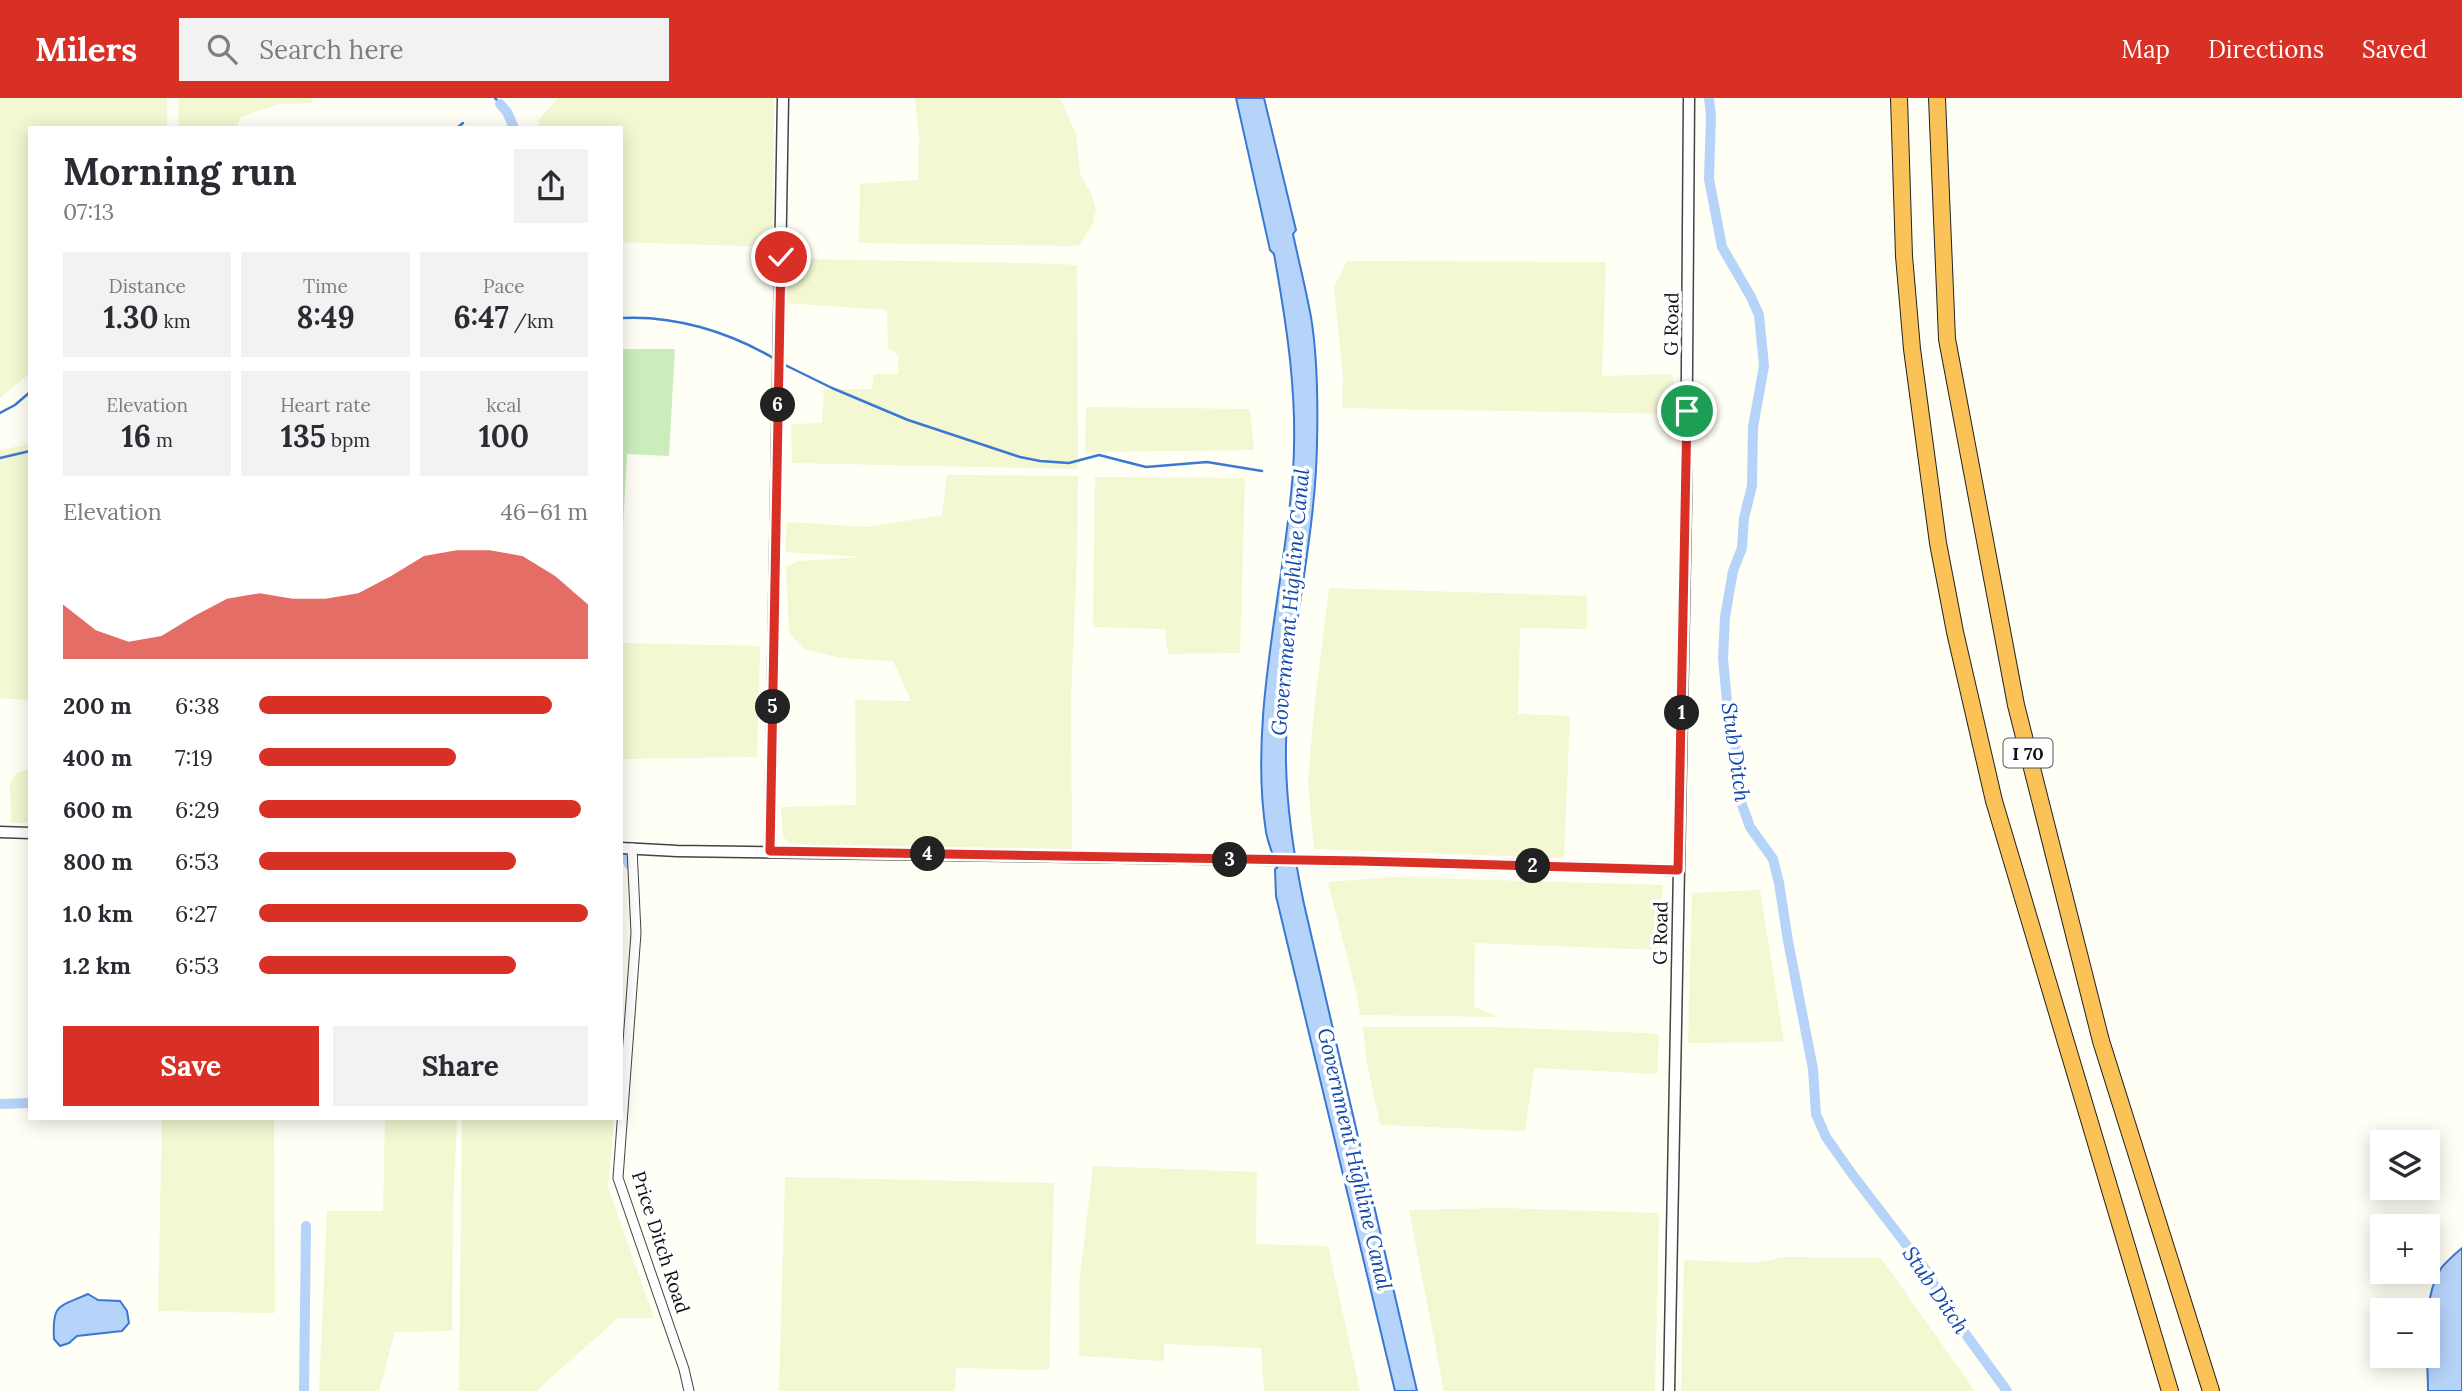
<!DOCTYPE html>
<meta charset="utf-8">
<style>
:root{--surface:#fff;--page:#f2f2f3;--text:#2b2b33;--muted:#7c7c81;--accent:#d93025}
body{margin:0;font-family:Lora,serif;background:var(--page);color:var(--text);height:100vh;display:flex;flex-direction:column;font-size:26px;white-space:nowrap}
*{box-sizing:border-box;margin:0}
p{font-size:23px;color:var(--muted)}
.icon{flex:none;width:38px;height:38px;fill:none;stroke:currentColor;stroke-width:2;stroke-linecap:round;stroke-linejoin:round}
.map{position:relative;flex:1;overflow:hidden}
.sheet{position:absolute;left:28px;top:28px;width:595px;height:994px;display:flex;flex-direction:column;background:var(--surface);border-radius:0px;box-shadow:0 4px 18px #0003}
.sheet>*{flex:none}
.buttons{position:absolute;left:2370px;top:1032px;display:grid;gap:14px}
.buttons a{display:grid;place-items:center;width:70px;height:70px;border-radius:0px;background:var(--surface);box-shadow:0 4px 18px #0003;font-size:35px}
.pin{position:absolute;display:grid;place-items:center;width:60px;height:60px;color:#fff;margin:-30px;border:4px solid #fff;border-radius:50%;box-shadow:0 2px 7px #0007}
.km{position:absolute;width:35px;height:35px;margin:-18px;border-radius:50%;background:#222;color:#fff;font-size:19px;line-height:35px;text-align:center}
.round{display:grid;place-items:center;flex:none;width:74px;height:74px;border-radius:0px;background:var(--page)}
.head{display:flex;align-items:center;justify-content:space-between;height:119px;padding:0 35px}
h1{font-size:38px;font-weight:700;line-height:52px}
.figures{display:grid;grid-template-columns:repeat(3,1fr);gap:10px;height:119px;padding:7px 35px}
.figures div{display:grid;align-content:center;border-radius:0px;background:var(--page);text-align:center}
.figures b{font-size:30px;font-weight:700}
.figures small{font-size:19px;font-weight:400}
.figures p{font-size:19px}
.chart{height:196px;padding:14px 35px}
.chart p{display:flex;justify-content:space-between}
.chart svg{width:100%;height:126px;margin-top:7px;fill:var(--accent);opacity:.7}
.primary-button{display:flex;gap:14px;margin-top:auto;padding:14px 35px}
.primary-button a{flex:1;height:80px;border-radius:0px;background:var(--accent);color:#fff;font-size:28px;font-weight:700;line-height:80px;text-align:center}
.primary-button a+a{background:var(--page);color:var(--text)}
ul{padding:0 35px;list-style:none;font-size:23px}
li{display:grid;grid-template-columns:112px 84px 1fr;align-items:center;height:52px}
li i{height:18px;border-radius:9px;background:var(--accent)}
header{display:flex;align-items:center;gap:42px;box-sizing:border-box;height:98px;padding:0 35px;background:var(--accent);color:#fff}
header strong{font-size:33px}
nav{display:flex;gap:38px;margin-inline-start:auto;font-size:24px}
.search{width:490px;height:63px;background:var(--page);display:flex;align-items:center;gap:18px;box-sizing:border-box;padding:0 24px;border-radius:0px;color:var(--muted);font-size:26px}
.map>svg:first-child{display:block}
.farmland{fill:#f3f7d2}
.green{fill:#cbedbb}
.water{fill:#b6d3f9;stroke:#3978d4;stroke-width:2}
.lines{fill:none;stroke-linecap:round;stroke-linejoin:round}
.stream{stroke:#3978d4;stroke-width:2.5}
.canal{stroke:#b6d3f9;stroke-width:10}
.minor-casing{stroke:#444;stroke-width:11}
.tertiary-casing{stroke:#444;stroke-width:13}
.motorway-casing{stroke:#222;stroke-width:18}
.minor{stroke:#fff;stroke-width:9}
.tertiary{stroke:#fff;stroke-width:10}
.motorway{stroke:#fbc257;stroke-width:16}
.route-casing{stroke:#fff;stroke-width:14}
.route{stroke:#d93025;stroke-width:9}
.labels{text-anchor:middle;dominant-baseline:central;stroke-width:7;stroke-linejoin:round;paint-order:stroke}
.shield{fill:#fff;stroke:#585858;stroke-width:2}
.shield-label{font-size:18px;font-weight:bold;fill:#111}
.street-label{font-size:19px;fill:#111;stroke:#fff}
.water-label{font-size:21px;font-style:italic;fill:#114aab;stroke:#fff}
</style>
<header>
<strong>Milers</strong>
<div class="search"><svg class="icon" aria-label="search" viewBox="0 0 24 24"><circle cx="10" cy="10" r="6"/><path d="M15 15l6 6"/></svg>Search here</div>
<nav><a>Map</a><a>Directions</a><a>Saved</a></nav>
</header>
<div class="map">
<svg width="2462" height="1293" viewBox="0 0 2462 1293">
<rect width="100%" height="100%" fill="#fffff5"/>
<g class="farmland">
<path d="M 0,0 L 167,0 L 167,30 L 30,30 L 30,275 L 0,300 Z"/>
<path d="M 179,0 L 312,0 L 312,5 L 280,6 L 240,19 L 237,30 L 178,30 Z"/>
<path d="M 558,0 L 774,0 L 773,149 L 621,144 L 621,30 L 539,30 L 538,23 Z"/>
<path d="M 915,0 L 1060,0 L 1076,36 L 1080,76 L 1091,95 L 1096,111 L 1092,128 L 1078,148 L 859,145 L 860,86 L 918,82 L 919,39 Z"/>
<path d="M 801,161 L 1065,166 L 1077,168 L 1078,371 L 792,365 L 791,326 L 822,325 L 824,291 L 872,291 L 874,276 L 898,276 L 898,257 L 888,250 L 887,212 L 785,205 L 786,167 Z"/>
<path d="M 1347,163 L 1606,164 L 1602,278 L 1673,276 L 1674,316 L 1342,310 L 1343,278 L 1334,189 Z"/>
<path d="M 1086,309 L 1250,311 L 1254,352 L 1085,354 Z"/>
<path d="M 30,346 L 30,602 L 0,600 L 0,352 Z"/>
<path d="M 947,377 L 1078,378 L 1077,458 L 1071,602 L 1072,751 L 790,747 L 783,738 L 781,709 L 856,707 L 855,602 L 911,603 L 893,563 L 841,560 L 804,551 L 789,535 L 786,469 L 798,463 L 864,459 L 785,454 L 787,424 L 868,429 L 942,417 Z"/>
<path d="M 1095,379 L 1245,380 L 1240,555 L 1168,556 L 1165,531 L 1093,529 Z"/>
<path d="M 1329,490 L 1587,498 L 1587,531 L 1520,530 L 1518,616 L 1570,618 L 1564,760 L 1314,751 L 1308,684 L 1314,612 Z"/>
<path d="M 621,545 L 760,548 L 757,659 L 621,661 Z"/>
<path d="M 30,671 L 30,725 L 11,725 L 10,685 L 17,675 Z"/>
<path d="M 1393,779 L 1663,787 L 1660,852 L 1475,845 L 1474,909 L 1500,919 L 1360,917 L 1357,898 L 1328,784 Z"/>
<path d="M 1760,792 L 1784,944 L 1688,945 L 1692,795 Z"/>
<path d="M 1363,929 L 1493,929 L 1647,935 L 1659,937 L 1657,976 L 1534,970 L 1525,1033 L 1380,1027 L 1367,964 Z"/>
<path d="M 162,1020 L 274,1020 L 275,1215 L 158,1213 Z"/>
<path d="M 385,1020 L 457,1020 L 453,1114 L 452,1233 L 395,1234 L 379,1293 L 319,1293 L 327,1113 L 383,1113 Z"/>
<path d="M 462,1020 L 614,1020 L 608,1089 L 654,1220 L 618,1220 L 545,1285 L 538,1293 L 459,1293 Z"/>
<path d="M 1093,1068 L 1257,1074 L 1256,1146 L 1328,1148 L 1360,1293 L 1264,1293 L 1261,1250 L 1164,1246 L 1164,1263 L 1079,1258 L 1079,1187 Z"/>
<path d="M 785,1079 L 1054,1085 L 1049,1272 L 956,1270 L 955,1293 L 779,1293 Z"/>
<path d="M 1501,1110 L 1659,1115 L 1655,1293 L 1444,1293 L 1409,1112 Z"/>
<path d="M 1785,1159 L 1881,1160 L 1975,1293 L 1681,1293 L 1684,1162 L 1756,1165 Z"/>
</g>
<path class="green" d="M 621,251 L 675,251 L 669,358 L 627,356 L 622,449 Z"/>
<g class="water">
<path d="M 1236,0 L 1264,0 L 1296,132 L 1293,136 C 1299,164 1306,192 1311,219 C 1318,261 1318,305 1317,347 C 1315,448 1287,547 1286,648 C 1285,702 1293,754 1304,806 L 1417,1293 L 1395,1293 L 1276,798 L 1275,771 L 1277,770 C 1274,758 1268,746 1266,734 C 1248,619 1285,489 1293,373 C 1298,299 1287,229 1274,156 L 1270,152 Z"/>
<path d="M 2462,1150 L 2462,1293 L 2428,1293 C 2428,1256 2420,1201 2442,1169 C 2448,1162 2455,1156 2462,1150 Z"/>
<path d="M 88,1196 L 98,1202 L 120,1203 L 127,1213 L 129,1225 L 122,1233 L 77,1238 L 69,1245 L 60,1248 L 54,1241 C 52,1205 59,1209 88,1196 Z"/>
</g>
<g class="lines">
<g class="stream">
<path d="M 495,0 L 500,6"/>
<path d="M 457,30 L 463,25"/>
<path d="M 621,220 C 675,217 729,234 775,261"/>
<path d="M 783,266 L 832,290 L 908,322 L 1020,359 L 1040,363 L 1069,365 L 1099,357 L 1146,369 L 1207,364 L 1262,373"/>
<path d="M 0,315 L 15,307 L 30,294"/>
<path d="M 0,360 L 30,353"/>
</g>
<g class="canal">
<path d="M 1709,0 L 1711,18 L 1709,81 L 1722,149 L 1751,199 L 1759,217 L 1764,268 L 1753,329 L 1752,388 L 1744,420 L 1742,450 L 1733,473 L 1725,519 L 1723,560 L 1728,615 L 1740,669 L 1740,701 L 1750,729 L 1773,761 L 1779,785 L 1788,843 L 1813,971 L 1816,1016 L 1826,1039 L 1852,1076 L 1928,1175 L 1946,1209 L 2007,1293"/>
<path d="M 500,6 L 507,14 L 514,30"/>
<path d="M 621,752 L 629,766"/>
<path d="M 0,1006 L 30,1005"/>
<path d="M 304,1293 L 306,1128"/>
</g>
<g class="minor-casing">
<path id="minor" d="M 632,750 L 636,835 L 618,1080 L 684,1271 L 689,1293"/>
</g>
<g class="tertiary-casing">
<g id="tertiary">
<path d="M 0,734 L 30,735"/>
<path d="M 621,750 L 677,753 L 1360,763 L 1678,772"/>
<path d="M 770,753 L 783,0"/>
<path d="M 1669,1293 L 1686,403 L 1689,0"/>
</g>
</g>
<g class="motorway-casing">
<g id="motorway">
<path d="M 1899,0 L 1904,158 L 1912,251 L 1938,445 L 1955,534 L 1994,703 L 2170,1293"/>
<path d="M 1937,0 L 1947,241 L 2016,607 L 2101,943 L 2211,1293"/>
</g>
</g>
<use href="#minor" class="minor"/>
<use href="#tertiary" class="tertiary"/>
<use href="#motorway" class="motorway"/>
</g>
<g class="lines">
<g class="route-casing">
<path id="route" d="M 781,159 L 770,753 L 1360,763 L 1678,772 L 1687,313"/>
</g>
<use href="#route" class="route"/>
</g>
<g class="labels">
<rect class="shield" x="2003.5" y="640.5" width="49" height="29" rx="5"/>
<g class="shield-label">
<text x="2028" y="655">I 70</text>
</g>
<g class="street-label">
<text transform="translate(1671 226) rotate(-89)">G Road</text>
<text transform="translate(1660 835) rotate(-89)">G Road</text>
<text transform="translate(661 1144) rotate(72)">Price Ditch Road</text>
</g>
<g class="water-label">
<text transform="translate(1290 504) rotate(-85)">Government Highline Canal</text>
<text transform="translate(1736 654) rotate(82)">Stub Ditch</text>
<text transform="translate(1355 1061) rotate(77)">Government Highline Canal</text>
<text transform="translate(1936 1192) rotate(56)">Stub Ditch</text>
</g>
</g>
</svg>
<div class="buttons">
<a><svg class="icon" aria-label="layers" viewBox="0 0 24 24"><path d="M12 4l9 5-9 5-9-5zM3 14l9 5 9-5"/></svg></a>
<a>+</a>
<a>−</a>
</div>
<div class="pin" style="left:1687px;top:313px;background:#1e9e55"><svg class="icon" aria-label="arrive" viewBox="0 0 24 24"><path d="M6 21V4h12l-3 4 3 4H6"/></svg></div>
<div class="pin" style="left:781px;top:159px;background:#d93025"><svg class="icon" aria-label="check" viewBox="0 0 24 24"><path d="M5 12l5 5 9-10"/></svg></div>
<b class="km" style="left:1682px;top:615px">1</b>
<b class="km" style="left:1533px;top:768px">2</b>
<b class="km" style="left:1230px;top:762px">3</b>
<b class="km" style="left:928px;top:756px">4</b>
<b class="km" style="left:773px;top:609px">5</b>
<b class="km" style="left:778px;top:307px">6</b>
<section class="sheet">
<div class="head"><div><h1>Morning run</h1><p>07:13</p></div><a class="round"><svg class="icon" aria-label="share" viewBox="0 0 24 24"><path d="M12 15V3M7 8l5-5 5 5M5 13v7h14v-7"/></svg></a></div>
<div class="figures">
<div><p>Distance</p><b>1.30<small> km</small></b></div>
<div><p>Time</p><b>8:49</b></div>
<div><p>Pace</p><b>6:47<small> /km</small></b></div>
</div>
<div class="figures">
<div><p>Elevation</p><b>16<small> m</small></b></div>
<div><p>Heart rate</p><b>135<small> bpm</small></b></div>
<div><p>kcal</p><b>100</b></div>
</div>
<div class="chart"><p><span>Elevation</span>46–61 m</p>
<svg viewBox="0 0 160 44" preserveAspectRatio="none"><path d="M0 44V25L10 34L20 38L30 36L40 29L50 23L60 21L70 23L80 23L90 21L100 15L110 8L120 6L130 6L140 8L150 15L160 25V44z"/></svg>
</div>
<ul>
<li><b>200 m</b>6:38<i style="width:89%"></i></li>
<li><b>400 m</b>7:19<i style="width:60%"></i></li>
<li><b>600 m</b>6:29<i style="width:98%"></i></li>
<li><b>800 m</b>6:53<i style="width:78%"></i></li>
<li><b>1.0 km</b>6:27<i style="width:100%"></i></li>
<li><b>1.2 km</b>6:53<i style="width:78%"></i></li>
</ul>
<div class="primary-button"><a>Save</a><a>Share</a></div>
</section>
</div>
